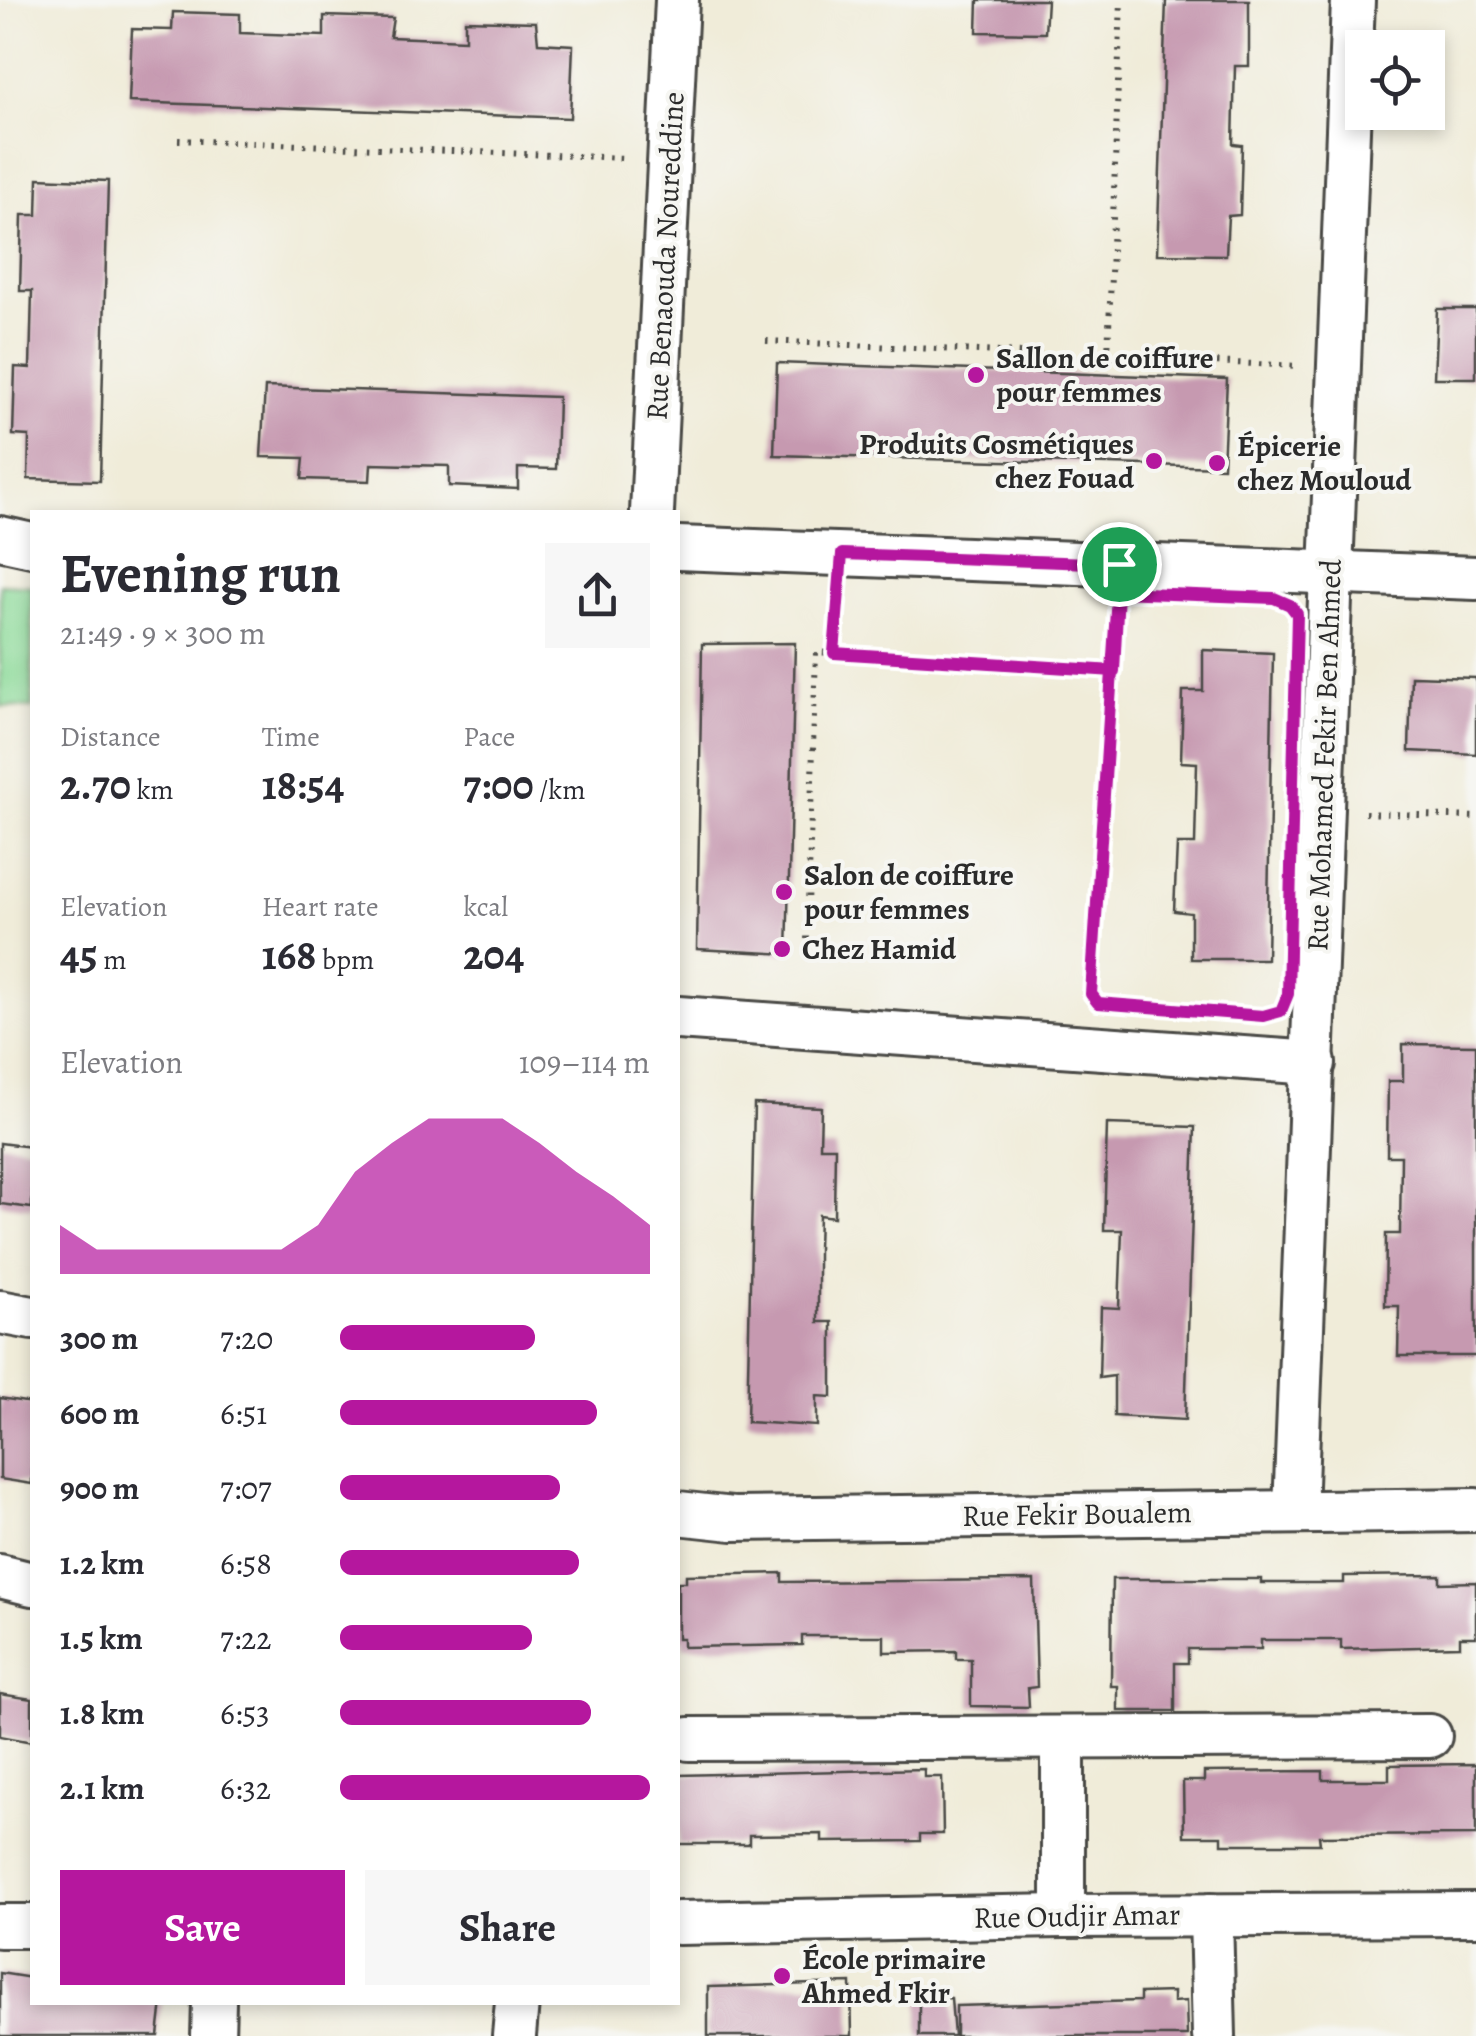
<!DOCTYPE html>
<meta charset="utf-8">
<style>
:root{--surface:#fff;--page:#f7f7f7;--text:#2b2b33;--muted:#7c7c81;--accent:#b5179e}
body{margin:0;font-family:Alegreya,serif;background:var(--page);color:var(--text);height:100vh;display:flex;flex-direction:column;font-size:38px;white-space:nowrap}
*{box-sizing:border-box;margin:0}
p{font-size:32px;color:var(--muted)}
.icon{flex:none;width:55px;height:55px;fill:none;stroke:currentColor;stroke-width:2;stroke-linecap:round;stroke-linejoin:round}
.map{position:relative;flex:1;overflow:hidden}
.sheet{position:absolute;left:30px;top:510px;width:650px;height:1495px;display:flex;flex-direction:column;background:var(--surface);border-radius:0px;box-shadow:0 5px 15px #0003}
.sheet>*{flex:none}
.controls{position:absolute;left:1345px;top:30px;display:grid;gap:20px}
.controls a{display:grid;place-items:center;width:100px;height:100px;border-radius:0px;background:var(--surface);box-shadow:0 5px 15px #0003;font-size:50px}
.pin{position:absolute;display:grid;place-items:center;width:85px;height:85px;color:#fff;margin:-42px;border:5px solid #fff;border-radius:50%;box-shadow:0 2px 10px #0007}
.round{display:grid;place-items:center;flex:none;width:105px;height:105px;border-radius:0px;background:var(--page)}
.headline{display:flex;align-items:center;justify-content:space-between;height:170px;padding:0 30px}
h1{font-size:55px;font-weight:700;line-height:75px}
.metrics{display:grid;grid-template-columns:repeat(3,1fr);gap:15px;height:170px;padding:10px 30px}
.metrics div{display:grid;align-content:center}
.metrics b{font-size:42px;font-weight:700}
.metrics small{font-size:28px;font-weight:400}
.metrics p{font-size:28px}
.chart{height:280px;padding:20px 30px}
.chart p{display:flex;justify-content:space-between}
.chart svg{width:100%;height:180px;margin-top:10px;fill:var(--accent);opacity:.7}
.action{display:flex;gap:20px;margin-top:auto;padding:20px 30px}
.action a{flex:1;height:115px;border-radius:0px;background:var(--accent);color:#fff;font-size:40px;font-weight:700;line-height:115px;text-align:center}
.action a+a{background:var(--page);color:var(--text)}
ul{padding:0 30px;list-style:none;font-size:32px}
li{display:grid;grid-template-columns:160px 120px 1fr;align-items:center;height:75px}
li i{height:25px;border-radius:12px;background:var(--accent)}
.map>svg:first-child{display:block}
.green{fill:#8cda99;stroke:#5c8262;stroke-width:2.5}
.building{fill:#c699b0}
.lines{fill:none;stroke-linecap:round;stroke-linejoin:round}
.minor-casing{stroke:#494845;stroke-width:48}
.path{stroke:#494845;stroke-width:6;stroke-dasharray:2.5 8;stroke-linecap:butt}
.minor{stroke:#fff;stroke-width:42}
.route-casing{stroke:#fff;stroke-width:20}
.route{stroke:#b5179e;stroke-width:12}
.poi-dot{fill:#b5179e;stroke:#f6f6f2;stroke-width:4}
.labels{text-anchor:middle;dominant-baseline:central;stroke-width:8;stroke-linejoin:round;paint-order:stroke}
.street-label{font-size:30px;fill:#2b2b2b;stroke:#f6f6f2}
.poi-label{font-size:30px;font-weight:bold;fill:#2b2b2b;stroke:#f6f6f2;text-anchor:start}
</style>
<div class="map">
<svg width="1476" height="2036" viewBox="0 0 1476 2036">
<rect width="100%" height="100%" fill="#f6f6f2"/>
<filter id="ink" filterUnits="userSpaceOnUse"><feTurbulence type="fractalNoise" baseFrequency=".01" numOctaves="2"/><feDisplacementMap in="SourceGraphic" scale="20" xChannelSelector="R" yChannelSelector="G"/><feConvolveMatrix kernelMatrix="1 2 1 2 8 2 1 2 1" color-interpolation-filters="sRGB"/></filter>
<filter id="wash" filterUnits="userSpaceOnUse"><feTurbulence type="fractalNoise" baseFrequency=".0048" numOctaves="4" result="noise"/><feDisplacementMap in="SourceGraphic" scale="40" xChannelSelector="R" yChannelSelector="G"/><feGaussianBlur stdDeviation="2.25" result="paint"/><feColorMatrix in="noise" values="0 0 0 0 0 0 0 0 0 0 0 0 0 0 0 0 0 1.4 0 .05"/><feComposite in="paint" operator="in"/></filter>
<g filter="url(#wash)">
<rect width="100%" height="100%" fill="#f0ecd9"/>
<path class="green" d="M 0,584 L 32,586 L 32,708 L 0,706 Z"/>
<g id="blocks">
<g class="building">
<path d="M 978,0 L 1047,0 L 1045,33 L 977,32 Z"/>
<path d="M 1166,0 L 1249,0 L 1249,66 L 1235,66 L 1233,144 L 1242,145 L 1240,215 L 1228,216 L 1226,255 L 1157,254 Z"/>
<path d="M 173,12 L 240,14 L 240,33 L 324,36 L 324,16 L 393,18 L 390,37 L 465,40 L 465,20 L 536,22 L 538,43 L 573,45 L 570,118 L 129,102 L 132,29 L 172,30 Z"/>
<path d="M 38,178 L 108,181 L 100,481 L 28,479 L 29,436 L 13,435 L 15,367 L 30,368 L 32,291 L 20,291 L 22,215 L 37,215 Z"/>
<path d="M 1437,309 L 1476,309 L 1476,378 L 1434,378 Z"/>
<path d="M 777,363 L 1227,379 L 1223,467 L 774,455 Z"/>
<path d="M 265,387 L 558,397 L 556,469 L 518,468 L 518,489 L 449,486 L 449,466 L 371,464 L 370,481 L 302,479 L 304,458 L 261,457 Z"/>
<path d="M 795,643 L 787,954 L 697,949 L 702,644 Z"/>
<path d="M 1203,650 L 1273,653 L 1267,959 L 1191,959 L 1191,913 L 1174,911 L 1177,844 L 1195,844 L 1197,763 L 1181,762 L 1183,691 L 1203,691 Z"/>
<path d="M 1411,676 L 1476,678 L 1476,754 L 1409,751 Z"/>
<path d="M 1403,1044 L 1476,1045 L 1476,1356 L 1398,1356 L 1399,1306 L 1385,1306 L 1386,1234 L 1400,1234 L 1401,1156 L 1387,1156 L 1388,1081 L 1403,1081 Z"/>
<path d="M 754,1104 L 821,1107 L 820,1147 L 835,1147 L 834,1217 L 819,1215 L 818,1249 L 818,1322 L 832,1322 L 832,1397 L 817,1396 L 817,1426 L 747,1422 Z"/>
<path d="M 1107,1124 L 1195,1127 L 1185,1420 L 1114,1416 L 1114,1376 L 1099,1378 L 1101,1307 L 1119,1308 L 1122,1230 L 1104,1230 Z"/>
<path d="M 0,1143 L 32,1147 L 32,1208 L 0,1204 Z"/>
<path d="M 0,1398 L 32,1403 L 32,1484 L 0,1479 Z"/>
<path d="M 782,1573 L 782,1582 L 1034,1580 L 1037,1687 L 1028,1688 L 1029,1707 L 971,1706 L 971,1659 L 956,1659 L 956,1651 L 884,1652 L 884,1636 L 802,1636 L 802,1645 L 683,1647 L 683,1639 L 678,1639 L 678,1582 L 686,1582 L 686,1575 Z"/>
<path d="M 1440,1575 L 1440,1583 L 1476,1582 L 1476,1637 L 1460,1637 L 1460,1646 L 1341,1649 L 1341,1640 L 1261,1640 L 1261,1649 L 1188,1649 L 1188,1663 L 1175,1663 L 1175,1711 L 1118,1711 L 1118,1686 L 1111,1686 L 1112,1579 L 1261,1579 L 1261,1583 L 1344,1583 L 1344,1576 Z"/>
<path d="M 0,1694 L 32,1699 L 32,1742 L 0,1736 Z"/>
<path d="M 1476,1764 L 1476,1835 L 1319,1836 L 1320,1844 L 1222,1844 L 1222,1836 L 1184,1836 L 1183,1781 L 1204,1781 L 1204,1772 L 1323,1771 L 1323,1780 L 1389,1780 L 1389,1765 Z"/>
<path d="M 924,1769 L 924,1777 L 942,1777 L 943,1834 L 920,1834 L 920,1841 L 822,1842 L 822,1834 L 749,1835 L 749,1844 L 678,1844 L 678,1775 Z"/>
<path d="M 0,1973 L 32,1978 L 32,2002 L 162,2002 L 158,2036 L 0,2036 Z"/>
<path d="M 851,1983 L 852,2036 L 708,2036 L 708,1987 Z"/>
<path d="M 1173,1992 L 1173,2002 L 1186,2001 L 1187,2036 L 956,2036 L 956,2006 L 1140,2001 L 1140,1993 Z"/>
<path d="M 951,1998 L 954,2036 L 919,2036 L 919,1999 Z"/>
</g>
</g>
</g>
<g filter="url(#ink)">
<use href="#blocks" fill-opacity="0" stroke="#494845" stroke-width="2.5"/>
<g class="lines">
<g class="minor-casing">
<g id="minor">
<path d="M 652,512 L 677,0"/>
<path d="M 0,538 L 32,545"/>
<path d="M 678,548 L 1476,578"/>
<path d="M 678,1018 L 1314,1063"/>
<path d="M 0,1312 L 32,1318"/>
<path d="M 1295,1511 L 1353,0"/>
<path d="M 678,1513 L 733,1519 L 1476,1510"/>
<path d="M 0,1576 L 32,1584"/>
<path d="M 1063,1738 L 1063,1916"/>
<path d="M 689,1739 L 1430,1736"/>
<path d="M 1211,1915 L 1214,2036"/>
<path d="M 678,1923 L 1063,1916 L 1476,1914"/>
<path d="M 0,1926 L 32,1926"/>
<path d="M 213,2036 L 214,2002"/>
<path d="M 514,2036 L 517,2002"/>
</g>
</g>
<g class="path">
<path d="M 178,140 L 626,158"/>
<path d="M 766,341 L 1299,366"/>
<path d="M 1108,356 L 1121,0"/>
<path d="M 834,653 L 839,594"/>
<path d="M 1365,813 L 1476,817"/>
<path d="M 807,939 L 816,652 L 1114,671"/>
<path d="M 1100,1003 L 1091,994 L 1117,605"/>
</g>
<use href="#minor" class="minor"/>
</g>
</g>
<g class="lines" filter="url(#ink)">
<g class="route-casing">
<path id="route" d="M 1119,564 L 842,554 L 834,653 L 1114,671 L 1118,592 L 1274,598 L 1290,605 L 1297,614 L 1288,994 L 1281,1011 L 1263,1016 L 1098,1003 L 1091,994 L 1119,564"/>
</g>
<use href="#route" class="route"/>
</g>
<g class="poi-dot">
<circle cx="976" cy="375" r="10"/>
<circle cx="1154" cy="461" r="10"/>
<circle cx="1217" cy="463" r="10"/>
<circle cx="784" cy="892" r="10"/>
<circle cx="782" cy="949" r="10"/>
<circle cx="782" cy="1976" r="10"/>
</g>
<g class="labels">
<g class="street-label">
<text transform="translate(665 256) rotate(-87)">Rue Benaouda Noureddine</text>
<text transform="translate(1324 755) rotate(-88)">Rue Mohamed Fekir Ben Ahmed</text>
<text transform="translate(1077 1514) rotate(-1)">Rue Fekir Boualem</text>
<text transform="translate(1077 1916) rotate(-1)">Rue Oudjir Amar</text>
</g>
<g class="poi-label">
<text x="996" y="358">Sallon de coiffure<tspan x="996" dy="34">pour femmes</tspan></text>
<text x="1134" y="444" text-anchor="end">Produits Cosmétiques<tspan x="1134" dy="34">chez Fouad</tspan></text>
<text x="1237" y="446">Épicerie<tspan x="1237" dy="34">chez Mouloud</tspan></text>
<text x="804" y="875">Salon de coiffure<tspan x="804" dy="34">pour femmes</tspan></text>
<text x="802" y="949">Chez Hamid</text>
<text x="802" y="1959">École primaire<tspan x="802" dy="34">Ahmed Fkir</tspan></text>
</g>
</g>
</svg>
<div class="controls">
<a><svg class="icon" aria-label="locate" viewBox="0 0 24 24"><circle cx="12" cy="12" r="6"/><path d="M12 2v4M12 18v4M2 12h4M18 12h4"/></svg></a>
</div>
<div class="pin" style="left:1119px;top:564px;background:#1e9e55"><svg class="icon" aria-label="arrive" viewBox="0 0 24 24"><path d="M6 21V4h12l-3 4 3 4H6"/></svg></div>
<section class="sheet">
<div class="headline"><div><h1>Evening run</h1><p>21:49 · 9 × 300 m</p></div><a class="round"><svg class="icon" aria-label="share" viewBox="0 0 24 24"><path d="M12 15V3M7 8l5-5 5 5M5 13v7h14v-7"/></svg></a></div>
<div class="metrics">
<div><p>Distance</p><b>2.70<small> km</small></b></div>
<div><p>Time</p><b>18:54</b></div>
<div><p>Pace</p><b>7:00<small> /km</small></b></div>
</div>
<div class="metrics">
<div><p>Elevation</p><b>45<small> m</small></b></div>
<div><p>Heart rate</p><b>168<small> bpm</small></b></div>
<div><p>kcal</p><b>204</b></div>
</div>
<div class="chart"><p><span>Elevation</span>109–114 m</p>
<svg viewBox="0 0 160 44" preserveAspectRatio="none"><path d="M0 44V32L10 38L20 38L30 38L40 38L50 38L60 38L70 32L80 19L90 12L100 6L110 6L120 6L130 12L140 19L150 25L160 32V44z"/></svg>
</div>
<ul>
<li><b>300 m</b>7:20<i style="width:63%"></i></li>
<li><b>600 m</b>6:51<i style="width:83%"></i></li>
<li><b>900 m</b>7:07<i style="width:71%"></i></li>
<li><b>1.2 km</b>6:58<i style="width:77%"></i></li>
<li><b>1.5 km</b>7:22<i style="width:62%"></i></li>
<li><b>1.8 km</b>6:53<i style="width:81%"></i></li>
<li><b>2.1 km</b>6:32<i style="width:100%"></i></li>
</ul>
<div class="action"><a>Save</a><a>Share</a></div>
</section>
</div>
